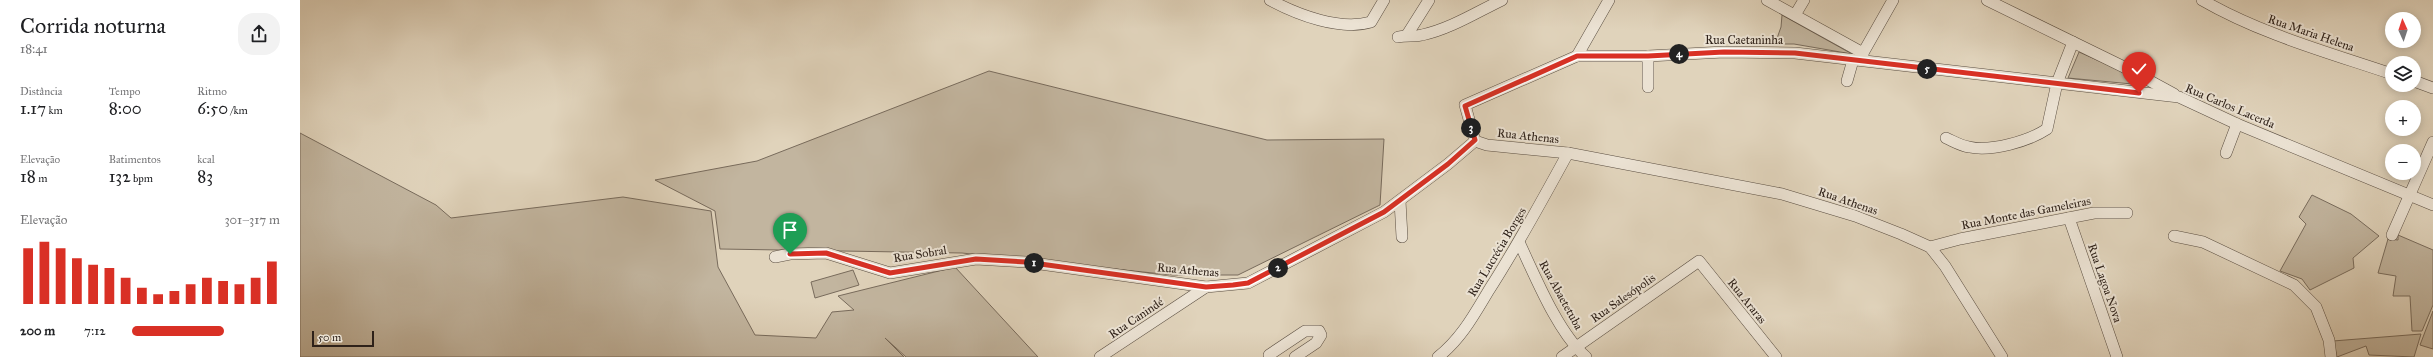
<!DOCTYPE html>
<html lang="pt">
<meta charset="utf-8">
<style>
:root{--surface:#fff;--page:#f2f2f2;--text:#202124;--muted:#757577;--accent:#d93025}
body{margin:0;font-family:"IM FELL Great Primer",serif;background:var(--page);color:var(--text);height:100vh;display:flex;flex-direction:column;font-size:15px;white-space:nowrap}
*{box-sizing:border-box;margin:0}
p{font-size:13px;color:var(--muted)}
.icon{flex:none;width:22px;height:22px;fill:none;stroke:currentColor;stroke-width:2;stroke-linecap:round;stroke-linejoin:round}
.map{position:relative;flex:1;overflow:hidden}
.sheet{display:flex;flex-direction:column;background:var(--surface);width:300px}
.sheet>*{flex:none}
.needle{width:26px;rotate:357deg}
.fabs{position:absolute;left:2085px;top:12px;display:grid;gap:8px}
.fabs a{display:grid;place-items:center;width:36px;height:36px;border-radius:50%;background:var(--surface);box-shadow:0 2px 10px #0003;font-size:20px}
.scale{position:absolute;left:12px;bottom:10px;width:62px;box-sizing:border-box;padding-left:4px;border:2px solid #2e2119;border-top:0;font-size:11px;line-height:14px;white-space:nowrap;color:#2e2119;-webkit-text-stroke:3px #ebe2d3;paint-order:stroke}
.pin{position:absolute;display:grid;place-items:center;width:34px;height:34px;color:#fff;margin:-41px -17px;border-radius:50% 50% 50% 0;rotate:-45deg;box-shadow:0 0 4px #0007}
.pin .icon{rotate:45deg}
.km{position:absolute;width:20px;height:20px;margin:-10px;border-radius:50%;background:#222;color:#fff;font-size:11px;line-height:20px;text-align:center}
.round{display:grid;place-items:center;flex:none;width:42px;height:42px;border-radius:16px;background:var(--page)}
.overview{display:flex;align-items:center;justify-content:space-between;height:68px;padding:0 20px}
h1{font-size:22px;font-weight:600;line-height:30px}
.metrics{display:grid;grid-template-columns:repeat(3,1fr);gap:6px;height:68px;padding:4px 20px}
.metrics div{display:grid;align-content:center}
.metrics b{font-size:17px;font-weight:600}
.metrics small{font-size:11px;font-weight:400}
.metrics p{font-size:11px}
.chart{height:112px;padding:8px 20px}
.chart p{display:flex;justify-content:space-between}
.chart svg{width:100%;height:72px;margin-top:4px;stroke:var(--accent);stroke-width:6}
ul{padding:0 20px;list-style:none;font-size:13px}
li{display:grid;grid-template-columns:64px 48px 1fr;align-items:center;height:30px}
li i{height:10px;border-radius:5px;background:var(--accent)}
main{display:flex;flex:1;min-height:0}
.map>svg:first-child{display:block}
.green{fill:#c2b59f;stroke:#786b5c}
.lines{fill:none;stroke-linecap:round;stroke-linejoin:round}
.minor-casing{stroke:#5a4e42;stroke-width:12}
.minor{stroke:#ebe2d3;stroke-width:11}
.route-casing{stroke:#fff;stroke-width:8}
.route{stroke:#d93025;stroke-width:5}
.labels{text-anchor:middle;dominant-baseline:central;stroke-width:4;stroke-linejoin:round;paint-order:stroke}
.street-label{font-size:12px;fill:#2e2119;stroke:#ebe2d3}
</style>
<main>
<section class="sheet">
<div class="overview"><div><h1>Corrida noturna</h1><p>18:41</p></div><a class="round"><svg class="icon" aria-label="share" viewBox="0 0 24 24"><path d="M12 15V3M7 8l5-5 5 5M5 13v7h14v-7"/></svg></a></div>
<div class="metrics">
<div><p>Distância</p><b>1.17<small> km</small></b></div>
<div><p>Tempo</p><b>8:00</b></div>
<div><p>Ritmo</p><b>6:50<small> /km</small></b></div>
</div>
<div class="metrics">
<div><p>Elevação</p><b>18<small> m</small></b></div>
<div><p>Batimentos</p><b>132<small> bpm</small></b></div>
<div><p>kcal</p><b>83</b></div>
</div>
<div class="chart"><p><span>Elevação</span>301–317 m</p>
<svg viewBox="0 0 160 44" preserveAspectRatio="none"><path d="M5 44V10M15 44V6M25 44V10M35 44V16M45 44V20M55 44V22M65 44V28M75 44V34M85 44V38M95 44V36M105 44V32M115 44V28M125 44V30M135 44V32M145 44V28M155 44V18"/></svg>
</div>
<ul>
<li><b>200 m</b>7:12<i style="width:62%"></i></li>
</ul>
</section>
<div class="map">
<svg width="2133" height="357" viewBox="0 0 2133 357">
<rect width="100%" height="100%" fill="#e0d3bb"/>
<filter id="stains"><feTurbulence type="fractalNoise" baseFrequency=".005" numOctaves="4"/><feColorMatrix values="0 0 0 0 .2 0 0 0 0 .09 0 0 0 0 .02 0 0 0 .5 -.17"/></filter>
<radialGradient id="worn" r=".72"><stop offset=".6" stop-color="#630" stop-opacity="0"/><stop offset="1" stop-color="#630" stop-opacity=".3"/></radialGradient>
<g class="green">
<path d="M 1482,15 L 1552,54 L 1494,44 L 1475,44 L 1481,27 Z"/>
<path d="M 1779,52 L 1842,80 L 1843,85 L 1768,78 Z"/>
<path d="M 689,71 L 967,140 L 1084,139 L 1080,205 L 938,275 L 872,275 L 662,253 L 420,249 L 415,211 L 355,180 L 457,161 Z"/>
<path d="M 0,133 L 136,205 L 151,218 L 323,197 L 411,211 L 418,267 L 455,335 L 516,338 L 532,312 L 554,310 L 538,296 L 655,267 L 738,357 L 606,357 L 585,338 L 604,357 L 0,357 Z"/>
<path d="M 2012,195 L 2051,214 L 2079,236 L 2053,258 L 2054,268 L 2010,290 L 2002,279 L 1980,271 L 2006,224 L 1999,217 Z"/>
<path d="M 2098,235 L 2133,250 L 2133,305 L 2122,331 L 2112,331 L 2110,296 L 2093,296 L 2096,276 L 2078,273 L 2088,239 L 2098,240 Z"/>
<path d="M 553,270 L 559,285 L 515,298 L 511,282 Z"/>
<path d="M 2133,311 L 2133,349 L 2120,345 Z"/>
<path d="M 2121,334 L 2114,357 L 2069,355 L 2066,346 L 2037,357 L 2033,341 Z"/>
</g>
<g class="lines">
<g class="minor-casing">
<g id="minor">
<path d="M 970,0 C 998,15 1040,31 1071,22 L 1084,0"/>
<path d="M 1467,0 L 1563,53"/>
<path d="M 1687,0 L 1830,70 L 1874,94"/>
<path d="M 1902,0 C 1961,34 2027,52 2092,74"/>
<path d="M 1495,15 L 1504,0"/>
<path d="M 1107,35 L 1129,0"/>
<path d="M 1098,37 C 1107,35 1114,37 1122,35 C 1150,29 1177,12 1202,0"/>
<path d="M 1277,56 L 1348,56 L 1424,52 L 1495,53 L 1879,97 L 1937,124 L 2133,205"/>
<path d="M 1563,60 L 1563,53 L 1593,0"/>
<path d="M 1547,81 L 1553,60"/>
<path d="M 2114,81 L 2133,88"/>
<path d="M 1348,87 L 1348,56"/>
<path d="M 1646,138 C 1653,141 1661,146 1669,147 C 1691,152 1729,141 1747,129 L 1757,83 L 1773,42"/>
<path d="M 1175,141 L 1165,105 L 1277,56 L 1309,0"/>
<path d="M 1926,153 L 1937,124"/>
<path d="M 1100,201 L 1102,237"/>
<path d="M 1769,218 L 1817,357"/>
<path d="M 2092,235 L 2133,142"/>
<path d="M 1874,236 L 1903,242 L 1994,285 L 2016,307 L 2029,340 L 2031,357"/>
<path d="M 1219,242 C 1235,276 1258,333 1286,357"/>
<path d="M 1630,247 L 1660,239 L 1794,213 L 1827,213"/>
<path d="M 475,257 L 490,254 L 526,253 L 590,273 L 676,259 L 726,262 L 906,287 L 948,283 L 1084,212 L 1148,164 L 1175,141 L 1187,145 L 1268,153 L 1482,194 L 1555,216 L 1601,234 L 1630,247 L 1645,266 L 1702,357"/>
<path d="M 969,355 L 1005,331 L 1019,331 L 1021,335 L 1016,343 L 995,357"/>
<path d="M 800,357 L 906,287"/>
<path d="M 1138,357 C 1161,339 1174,315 1189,290 C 1218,245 1243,199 1268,153"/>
<path d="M 1262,357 L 1399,261 L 1476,357"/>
</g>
</g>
<use href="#minor" class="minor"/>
</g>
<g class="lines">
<g class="route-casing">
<path id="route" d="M 490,254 L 526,253 L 590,273 L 676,259 L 726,262 L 906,287 L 933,285 L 948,283 L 1084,212 L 1148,164 L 1175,140 L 1165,106 L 1277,56 L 1348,56 L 1424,52 L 1495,53 L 1839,93"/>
</g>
<use href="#route" class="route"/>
</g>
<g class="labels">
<g class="street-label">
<text transform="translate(2011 33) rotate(19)">Rua Maria Helena</text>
<text x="1444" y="40">Rua Caetaninha</text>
<text transform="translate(1930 106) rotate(23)">Rua Carlos Lacerda</text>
<text transform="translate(1228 136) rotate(6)">Rua Athenas</text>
<text transform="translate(1548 201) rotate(19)">Rua Athenas</text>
<text transform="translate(1726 213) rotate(-11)">Rua Monte das Gameleiras</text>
<text transform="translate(1197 252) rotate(-59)">Rua Lucrécia Borges</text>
<text transform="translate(620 254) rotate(-9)">Rua Sobral</text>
<text transform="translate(888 270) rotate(5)">Rua Athenas</text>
<text transform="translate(1805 283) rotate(71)">Rua Lagoa Nova</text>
<text transform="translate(1261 295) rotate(61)">Rua Abaetetuba</text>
<text transform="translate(1323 298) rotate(-35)">Rua Salesópolis</text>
<text transform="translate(1447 301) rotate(51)">Rua Araras</text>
<text transform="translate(836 318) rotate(-34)">Rua Canindé</text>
</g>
</g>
<rect width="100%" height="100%" filter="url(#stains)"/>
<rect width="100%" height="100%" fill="url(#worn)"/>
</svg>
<div class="fabs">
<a><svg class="needle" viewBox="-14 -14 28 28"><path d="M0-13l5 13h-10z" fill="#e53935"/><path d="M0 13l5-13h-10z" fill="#757577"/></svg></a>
<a><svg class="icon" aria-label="layers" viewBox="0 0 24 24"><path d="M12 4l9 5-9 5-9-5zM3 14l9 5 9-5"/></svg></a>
<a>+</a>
<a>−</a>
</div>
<div class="scale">50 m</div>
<div class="pin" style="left:490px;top:254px;background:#1e9e55"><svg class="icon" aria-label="arrive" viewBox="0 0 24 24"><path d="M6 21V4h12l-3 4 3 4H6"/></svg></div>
<div class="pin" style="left:1839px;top:93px;background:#d93025"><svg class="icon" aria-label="check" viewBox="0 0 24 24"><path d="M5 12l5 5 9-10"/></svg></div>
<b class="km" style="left:734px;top:263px">1</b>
<b class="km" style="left:978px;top:268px">2</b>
<b class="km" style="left:1171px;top:128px">3</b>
<b class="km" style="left:1379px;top:54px">4</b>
<b class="km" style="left:1627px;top:69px">5</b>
</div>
</main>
